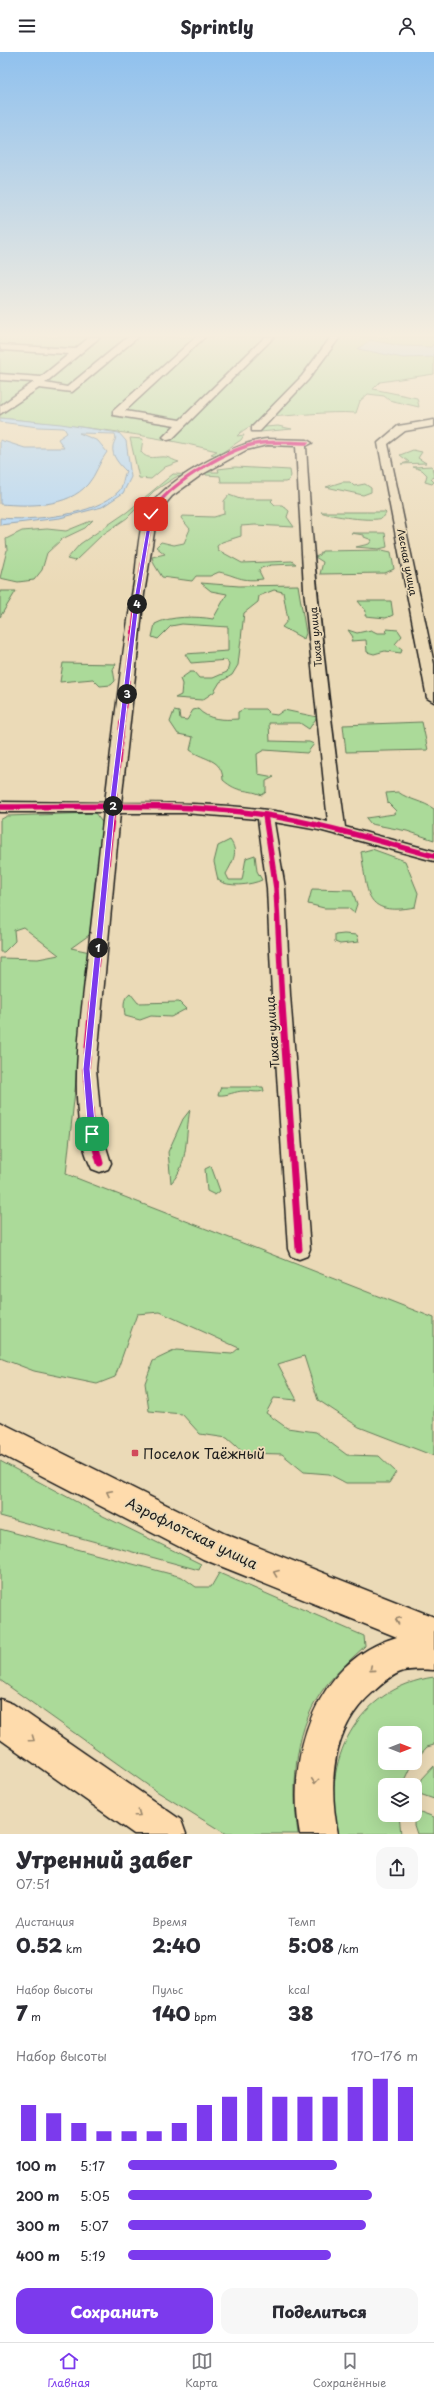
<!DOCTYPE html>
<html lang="ru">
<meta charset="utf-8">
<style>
:root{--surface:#fff;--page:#f7f7f7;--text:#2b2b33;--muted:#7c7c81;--line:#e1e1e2;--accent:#7c3aed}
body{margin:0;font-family:"Playpen Sans",sans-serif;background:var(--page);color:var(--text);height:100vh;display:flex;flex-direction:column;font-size:15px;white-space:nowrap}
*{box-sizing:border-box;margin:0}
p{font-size:13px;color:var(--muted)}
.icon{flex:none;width:22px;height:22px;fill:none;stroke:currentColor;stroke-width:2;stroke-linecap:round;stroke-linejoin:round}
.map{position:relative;height:1782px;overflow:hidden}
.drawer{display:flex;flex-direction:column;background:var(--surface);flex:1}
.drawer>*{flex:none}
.needle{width:26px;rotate:90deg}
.controls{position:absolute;left:378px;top:1674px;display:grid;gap:8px}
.controls a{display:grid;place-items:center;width:44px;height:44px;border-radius:8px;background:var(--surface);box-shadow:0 4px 16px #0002;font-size:20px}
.pin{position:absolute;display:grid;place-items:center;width:34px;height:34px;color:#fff;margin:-17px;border-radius:8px;box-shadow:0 2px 6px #0006}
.km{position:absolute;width:20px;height:20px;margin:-10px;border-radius:50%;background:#222;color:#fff;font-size:11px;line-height:20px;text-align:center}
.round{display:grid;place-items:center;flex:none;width:42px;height:42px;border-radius:12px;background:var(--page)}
.head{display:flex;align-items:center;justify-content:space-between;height:68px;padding:0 16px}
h1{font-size:22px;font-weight:800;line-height:30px}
.figures{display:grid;grid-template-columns:repeat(3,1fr);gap:6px;height:68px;padding:4px 16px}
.figures div{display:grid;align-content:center}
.figures b{font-size:20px;font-weight:800}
.figures small{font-size:11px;font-weight:400}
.figures p{font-size:11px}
.chart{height:112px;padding:8px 16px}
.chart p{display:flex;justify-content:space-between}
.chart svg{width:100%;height:72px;margin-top:4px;stroke:var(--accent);stroke-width:6}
.button{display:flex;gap:8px;margin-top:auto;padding:8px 16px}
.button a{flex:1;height:46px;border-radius:12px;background:var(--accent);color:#fff;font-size:16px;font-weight:800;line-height:46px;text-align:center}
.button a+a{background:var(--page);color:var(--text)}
ul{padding:0 16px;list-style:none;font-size:13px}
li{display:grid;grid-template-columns:64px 48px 1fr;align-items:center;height:30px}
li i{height:10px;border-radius:5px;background:var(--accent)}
header{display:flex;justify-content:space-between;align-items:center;height:52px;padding:0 16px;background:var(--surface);font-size:18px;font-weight:800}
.tabs{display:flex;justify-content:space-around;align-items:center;height:56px;border-top:1px solid var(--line);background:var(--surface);font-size:11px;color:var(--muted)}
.tabs a{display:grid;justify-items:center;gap:2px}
.tabs .on{color:var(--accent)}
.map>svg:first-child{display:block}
.green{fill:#abda99;stroke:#647b5a}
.water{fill:#acd4f7;stroke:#728a9f}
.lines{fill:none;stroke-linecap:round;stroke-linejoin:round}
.minor-casing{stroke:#1c1c1c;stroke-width:3}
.primary-casing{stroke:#1c1c1c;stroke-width:3}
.minor{fill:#ebdab7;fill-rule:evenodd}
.primary{fill:#fedbac;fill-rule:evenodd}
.cycleway-far3-casing{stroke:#ebdab7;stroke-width:5}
.cycleway-far2-casing{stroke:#ebdab7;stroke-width:6}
.cycleway-far1-casing{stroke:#ebdab7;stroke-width:8}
.cycleway-casing{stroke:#ebdab7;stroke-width:10}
.cycleway-far3{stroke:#d6006c;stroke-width:3.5}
.cycleway-far2{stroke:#d6006c;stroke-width:4.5}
.cycleway-far1{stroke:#d6006c;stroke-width:5.5}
.cycleway{stroke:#d6006c;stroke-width:7}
.oneway{stroke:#98856b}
.route{fill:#7c3aed;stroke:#fff}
.poi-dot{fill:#d1495b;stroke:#ebdab7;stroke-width:1.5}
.labels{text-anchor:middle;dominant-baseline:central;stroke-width:3.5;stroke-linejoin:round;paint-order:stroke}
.far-street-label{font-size:10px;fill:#1c1c1c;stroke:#ebdab7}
.street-label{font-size:12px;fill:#1c1c1c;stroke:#ebdab7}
.near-poi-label{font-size:14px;fill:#1c1c1c;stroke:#ebdab7;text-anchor:start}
.near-street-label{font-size:14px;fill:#1c1c1c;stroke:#ebdab7}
</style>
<header><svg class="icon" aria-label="menu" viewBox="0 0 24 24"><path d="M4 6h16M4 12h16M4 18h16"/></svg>Sprintly<svg class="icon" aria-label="person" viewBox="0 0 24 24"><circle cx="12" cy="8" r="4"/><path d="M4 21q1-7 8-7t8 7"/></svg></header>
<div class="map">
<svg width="434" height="1782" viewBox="0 0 434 1782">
<rect width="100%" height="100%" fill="#ebdab7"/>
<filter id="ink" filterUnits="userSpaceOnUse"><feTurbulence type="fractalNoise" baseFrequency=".025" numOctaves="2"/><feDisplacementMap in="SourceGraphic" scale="8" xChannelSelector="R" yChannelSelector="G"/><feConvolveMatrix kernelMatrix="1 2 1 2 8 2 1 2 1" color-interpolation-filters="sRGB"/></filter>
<g filter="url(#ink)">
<g class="green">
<path d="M 0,285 L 434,285 L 434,322 L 380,330 L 373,337 L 417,346 L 419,355 L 389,348 L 384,344 L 368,342 L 360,349 L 356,361 C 326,359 295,364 265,365 C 256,373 245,375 237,384 L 244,383 L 241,388 L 217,404 L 211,402 L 217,399 C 146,381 73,374 0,366 Z"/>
<path d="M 278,374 L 292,377 L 260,380 L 265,375 Z"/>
<path d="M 130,386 L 143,387 L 141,400 C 148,409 156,404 166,405 C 170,406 175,409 179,410 L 165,415 L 151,427 L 139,426 Z"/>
<path d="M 413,398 L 422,400 L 418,406 L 426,411 L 401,412 L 409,410 L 400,403 Z"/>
<path d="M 432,414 L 434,425 L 431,427 L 434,430 L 432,432 L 425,430 L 427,423 L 422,418 L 413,415 Z"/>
<path d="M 235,415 L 290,418 L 291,424 L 288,429 L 285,430 L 221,430 L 220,424 L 206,423 L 205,420 L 219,420 L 218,417 Z"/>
<path d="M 173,422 L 198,423 L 176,425 L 154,439 L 127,466 L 102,483 L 75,509 L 67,507 L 80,492 L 127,460 Z"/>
<path d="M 342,430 L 350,430 L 354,434 L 365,432 L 371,436 L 371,440 L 363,443 L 326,435 Z"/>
<path d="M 229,443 L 240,447 L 273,447 L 271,449 L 275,453 L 282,453 L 289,459 L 287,465 L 294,475 L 255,473 L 241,474 L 241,484 L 222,490 L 217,494 L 218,498 L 242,511 L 292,509 L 296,512 L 271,513 L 261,516 L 259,519 L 263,527 C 240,530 238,524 219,520 L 210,524 L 196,524 L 192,529 L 162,525 L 154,512 L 152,505 L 165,502 L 156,495 L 161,490 L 174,493 L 184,491 L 190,477 L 181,466 L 182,464 L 214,465 L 224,462 L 224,449 Z"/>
<path d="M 321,460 L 385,460 L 386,461 C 385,463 384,465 382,466 C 374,470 329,464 321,460 Z"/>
<path d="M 93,468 L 85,476 L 62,487 L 47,501 L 42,518 L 34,528 L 18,530 L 0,526 L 7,498 L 6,487 L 22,479 L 47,477 L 66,479 Z"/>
<path d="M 351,481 L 385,481 L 387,495 L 379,497 L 356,495 L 369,492 L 372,488 L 364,485 L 364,483 Z"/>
<path d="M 382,498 L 391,500 L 394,517 L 385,521 L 320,522 L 323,510 L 315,505 L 320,503 L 322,499 Z"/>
<path d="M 201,531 L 239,534 L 298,533 L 306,581 L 304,587 L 282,575 L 288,568 L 283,540 L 274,538 L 259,544 L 258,550 L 244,561 L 238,613 L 232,623 L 220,630 L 214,640 L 202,648 L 175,646 L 181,643 L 182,632 L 180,627 L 190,620 L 194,620 L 199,626 L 213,626 L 227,620 L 229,613 L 227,608 L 191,611 L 185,602 L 228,599 L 228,575 L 182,572 L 171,574 L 158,587 L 152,585 L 155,572 C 169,564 197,564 213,567 L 227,542 L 211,539 Z"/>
<path d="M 0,539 L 16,539 L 0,565 Z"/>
<path d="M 358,549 L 391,549 L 393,563 L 386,566 L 365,564 L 366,559 Z"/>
<path d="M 387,577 L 398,578 L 402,584 L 395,592 L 402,597 L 401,601 L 385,599 L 374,602 L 367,600 L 366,588 L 351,589 L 353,585 L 348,578 L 357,581 L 371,578 L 377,581 L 386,581 Z"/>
<path d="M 63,611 L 116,612 L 113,617 L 115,629 L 111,633 L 100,634 L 93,627 L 60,630 Z"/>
<path d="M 198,657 C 208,668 223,668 238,667 L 238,660 L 244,657 L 265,657 L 270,662 L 277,663 L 284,658 L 317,665 L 309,677 L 300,671 L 269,671 L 270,689 L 309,690 L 314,692 L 307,701 L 264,698 L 257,702 L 258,722 L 274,725 L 266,729 L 266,740 L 262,743 C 245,736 239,742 223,728 C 222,706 205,709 190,698 L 193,685 L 178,682 L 170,670 L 174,659 L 179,660 L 180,667 L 187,668 L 193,658 Z"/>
<path d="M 422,670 L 428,698 L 346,700 L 343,673 Z"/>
<path d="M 398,740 C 409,748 423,749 434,757 L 434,788 L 407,779 L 371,772 L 366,766 L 394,762 L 396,759 L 388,751 L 386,741 Z"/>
<path d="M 95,761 L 104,773 L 92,881 L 71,896 L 90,900 L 66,1122 L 434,1266 L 434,1404 L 359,1375 L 318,1348 L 304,1304 L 278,1312 L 297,1348 L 274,1346 L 266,1361 L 287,1376 L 316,1380 L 347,1403 L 379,1404 L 396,1420 L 389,1431 L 346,1431 L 329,1422 L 304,1420 L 282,1402 L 244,1401 L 227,1386 L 200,1382 L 182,1362 L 149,1359 L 145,1331 L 153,1309 L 176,1298 L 232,1302 L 239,1296 L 160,1260 L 137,1262 L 115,1325 L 97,1332 L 34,1319 L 0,1306 L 0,906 L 38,907 L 59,903 L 23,875 L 14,878 L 15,889 L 4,900 L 0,900 L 0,768 L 7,764 Z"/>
<path d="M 230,788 C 239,800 233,809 226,822 L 229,828 L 242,828 L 246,806 L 255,803 L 257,819 L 262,828 C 251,833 228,836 218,828 L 214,810 L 218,794 Z"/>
<path d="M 372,797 L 405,809 L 418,841 L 415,855 C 363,865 368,840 361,800 Z"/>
<path d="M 312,837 L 352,838 L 357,852 L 354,861 L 348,856 L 324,856 L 308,852 Z"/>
<path d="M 344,882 L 357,883 L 359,890 L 340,892 L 335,890 L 335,883 Z"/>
<path d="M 130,941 L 138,951 L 179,950 L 186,957 L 171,965 L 151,964 L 140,968 L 125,964 C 124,954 122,947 130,941 Z"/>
<path d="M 221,1035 L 263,1035 L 264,1039 C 256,1041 252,1039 244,1039 C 235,1039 228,1044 218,1043 Z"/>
<path d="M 190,1058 C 185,1082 189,1113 171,1131 L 168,1100 L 183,1067 Z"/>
<path d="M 211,1114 L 220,1139 L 215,1143 L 207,1139 L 205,1117 Z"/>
<path d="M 0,1409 L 103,1464 L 201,1512 L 199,1518 L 0,1464 Z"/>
<path d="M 0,1477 L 182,1525 L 196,1535 L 211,1535 L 219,1521 L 364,1584 L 365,1594 C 352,1606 339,1618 328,1631 C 294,1673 291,1731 298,1782 L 226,1782 L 153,1737 L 0,1628 Z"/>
<path d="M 434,1625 L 434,1693 L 427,1695 L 415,1708 L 415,1681 L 385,1681 L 385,1711 L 412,1711 L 402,1733 L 385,1733 L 385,1763 L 399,1763 L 401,1782 L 338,1782 C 320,1709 357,1636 434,1625 Z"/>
<path d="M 434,1714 L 434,1747 L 417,1741 L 422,1727 Z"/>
<path d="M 415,1758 L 434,1765 L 434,1782 L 417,1782 L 414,1773 Z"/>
</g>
<g class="water">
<path d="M 370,288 L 401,294 L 431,295 L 434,291 L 434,305 L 403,306 L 358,297 Z"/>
<path d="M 0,366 L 61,372 L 119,381 L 126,389 L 131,425 L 123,441 L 102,455 L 60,466 L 0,473 L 0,466 C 32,469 95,464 119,439 C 123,435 123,425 126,419 C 120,413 111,404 113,394 C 114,389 117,387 115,382 L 79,381 L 98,389 L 107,400 C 99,410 96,423 88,432 C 67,456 29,454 0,452 L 0,388 L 25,396 L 64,396 L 58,387 L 67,381 L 64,376 L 38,375 L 0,370 Z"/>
</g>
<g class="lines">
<g class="minor-casing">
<g id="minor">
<path d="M 90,285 L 100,285 L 45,331 L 67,335 L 128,285 L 138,285 L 72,340 L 39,336 L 0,362 L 0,354 L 34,330 L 0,328 L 0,322 L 41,325 L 69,302 L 1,298 L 0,293 L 75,297 Z"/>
<path d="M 196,285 L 205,285 L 125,359 L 180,368 L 265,285 L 274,285 L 172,387 L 168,388 L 163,385 L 175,373 L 113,363 L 113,359 Z"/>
<path d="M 331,285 L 340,285 L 308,328 L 260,379 L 252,379 L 252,375 L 302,324 Z"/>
<path d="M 434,368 L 434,374 L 405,379 L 388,392 L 434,612 L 434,650 L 427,646 L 378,391 L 398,374 Z"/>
<path d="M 267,387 L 307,388 L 312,391 L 306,394 C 313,522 328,648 345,775 L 434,799 L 434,809 L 319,778 L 274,770 L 285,836 L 290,943 L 310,1197 L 307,1204 L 299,1207 L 291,1204 L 288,1197 L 272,943 L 267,836 L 258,767 L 184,761 L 120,761 L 96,1017 L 102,1082 L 111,1111 L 108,1117 L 100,1120 L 92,1117 C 65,1063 81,970 87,911 C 93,861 98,811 104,760 L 0,760 L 0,750 L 105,751 C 114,675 122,599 135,525 C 137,508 139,476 145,462 C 158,431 235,390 267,387 ZM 267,393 L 296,394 L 304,537 L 328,770 C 261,752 189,751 121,751 L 144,542 L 157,462 L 172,444 L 201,423 L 246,398 Z"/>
</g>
</g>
<g class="primary-casing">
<g id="primary">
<path d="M 0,1370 L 225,1482 L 434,1565 L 434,1618 C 401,1616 396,1619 372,1641 C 331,1677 328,1732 338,1782 L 300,1782 C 286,1706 314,1609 397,1585 L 203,1507 L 0,1402 Z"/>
<path d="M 0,1647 L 13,1652 L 181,1768 L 186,1782 L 134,1782 L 0,1687 Z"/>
</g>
</g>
<use href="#minor" class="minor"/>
<use href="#primary" class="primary"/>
<g class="cycleway-far3-casing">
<path id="cycleway-far3" d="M 156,454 C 175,429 230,395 261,391 C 276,389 292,391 307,391"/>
</g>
<g class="cycleway-far2-casing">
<path id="cycleway-far2" d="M 122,672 L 138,542 L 151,462 L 157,453"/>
</g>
<g class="cycleway-far1-casing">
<g id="cycleway-far1">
<path d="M 0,755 C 88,755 179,750 266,763 C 323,772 378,789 434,804"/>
<path d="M 265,763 L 276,836 L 282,953"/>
<path d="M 92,953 L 122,671"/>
</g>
</g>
<g class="cycleway-casing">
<g id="cycleway">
<path d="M 92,952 L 86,1017 L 92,1082 L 100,1111"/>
<path d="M 282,952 L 299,1197"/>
</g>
</g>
<use href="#cycleway-far3" class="cycleway-far3"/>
<use href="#cycleway-far2" class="cycleway-far2"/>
<use href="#cycleway-far1" class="cycleway-far1"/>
<use href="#cycleway" class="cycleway"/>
</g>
<defs><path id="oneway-chevron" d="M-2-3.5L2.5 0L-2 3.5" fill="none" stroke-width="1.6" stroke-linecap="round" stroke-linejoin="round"/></defs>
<g class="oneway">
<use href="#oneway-chevron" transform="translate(109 1441) rotate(-153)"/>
<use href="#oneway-chevron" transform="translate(276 1521) rotate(-159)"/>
<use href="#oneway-chevron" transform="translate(398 1568) rotate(-159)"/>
<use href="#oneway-chevron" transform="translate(372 1617) rotate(140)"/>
<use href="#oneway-chevron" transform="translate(32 1687) rotate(35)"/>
<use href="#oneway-chevron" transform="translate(315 1729) rotate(94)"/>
<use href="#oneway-chevron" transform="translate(138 1762) rotate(35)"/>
</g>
</g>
<linearGradient id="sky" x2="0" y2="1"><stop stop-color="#90c1ee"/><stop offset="0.53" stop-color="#f6eedf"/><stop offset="1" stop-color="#f6eedf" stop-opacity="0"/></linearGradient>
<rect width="434" height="535" fill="url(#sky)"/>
<path class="route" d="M 151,460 L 153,462 L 140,542 L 115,756 L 90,1017 L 96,1082 L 92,1085 L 88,1082 L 83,1017 L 109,756 L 135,542 L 149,462 Z"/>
<rect class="poi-dot" x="131" y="1397" width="8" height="8" rx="2"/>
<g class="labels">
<g class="far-street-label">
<text transform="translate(408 510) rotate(79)">Лесная улица</text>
<text transform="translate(315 585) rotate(-95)">Тихая улица</text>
</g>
<g class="street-label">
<text transform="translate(272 980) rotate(-94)">Тихая улица</text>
</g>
<g class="near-poi-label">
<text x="143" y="1401">Поселок Таёжный</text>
</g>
<g class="near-street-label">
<text transform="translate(192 1481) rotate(26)">Аэрофлотская улица</text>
</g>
</g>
</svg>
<div class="controls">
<a><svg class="needle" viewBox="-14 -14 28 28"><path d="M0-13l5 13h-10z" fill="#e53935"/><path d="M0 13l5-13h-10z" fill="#7c7c81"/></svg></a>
<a><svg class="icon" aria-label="layers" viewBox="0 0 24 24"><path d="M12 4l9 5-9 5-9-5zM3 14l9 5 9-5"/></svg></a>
</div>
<div class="pin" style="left:92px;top:1082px;background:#1e9e55"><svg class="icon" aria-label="arrive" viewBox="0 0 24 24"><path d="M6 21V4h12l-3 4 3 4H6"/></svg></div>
<div class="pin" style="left:151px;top:462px;background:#d93025"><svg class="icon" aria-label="check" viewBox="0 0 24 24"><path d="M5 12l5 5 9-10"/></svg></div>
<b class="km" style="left:98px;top:896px">1</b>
<b class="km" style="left:113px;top:754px">2</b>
<b class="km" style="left:127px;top:642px">3</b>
<b class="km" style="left:137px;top:552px">4</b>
</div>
<section class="drawer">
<div class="head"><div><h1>Утренний забег</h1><p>07:51</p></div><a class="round"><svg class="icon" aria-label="share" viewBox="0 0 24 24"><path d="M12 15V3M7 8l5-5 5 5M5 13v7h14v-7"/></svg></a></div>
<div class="figures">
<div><p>Дистанция</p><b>0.52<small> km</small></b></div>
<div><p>Время</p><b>2:40</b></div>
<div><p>Темп</p><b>5:08<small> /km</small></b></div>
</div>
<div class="figures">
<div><p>Набор высоты</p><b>7<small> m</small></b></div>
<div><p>Пульс</p><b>140<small> bpm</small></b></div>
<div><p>kcal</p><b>38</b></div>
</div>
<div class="chart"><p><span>Набор высоты</span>170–176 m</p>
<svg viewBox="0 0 160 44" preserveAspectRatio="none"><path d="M5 44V22M15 44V27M25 44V33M35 44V38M45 44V38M55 44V38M65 44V33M75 44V22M85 44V17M95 44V11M105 44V17M115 44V17M125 44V17M135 44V11M145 44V6M155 44V11"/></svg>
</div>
<ul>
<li><b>100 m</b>5:17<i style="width:72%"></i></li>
<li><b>200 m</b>5:05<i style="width:84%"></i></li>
<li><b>300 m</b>5:07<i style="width:82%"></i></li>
<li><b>400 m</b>5:19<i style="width:70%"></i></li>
</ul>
<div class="button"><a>Сохранить</a><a>Поделиться</a></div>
</section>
<nav class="tabs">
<a class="on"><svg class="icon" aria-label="home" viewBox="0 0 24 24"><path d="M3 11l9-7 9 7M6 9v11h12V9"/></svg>Главная</a>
<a><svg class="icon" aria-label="map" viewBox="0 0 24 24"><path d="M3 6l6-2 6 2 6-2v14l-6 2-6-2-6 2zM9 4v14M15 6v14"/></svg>Карта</a>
<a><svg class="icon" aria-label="saved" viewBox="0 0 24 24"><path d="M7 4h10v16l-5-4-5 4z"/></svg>Сохранённые</a>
</nav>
